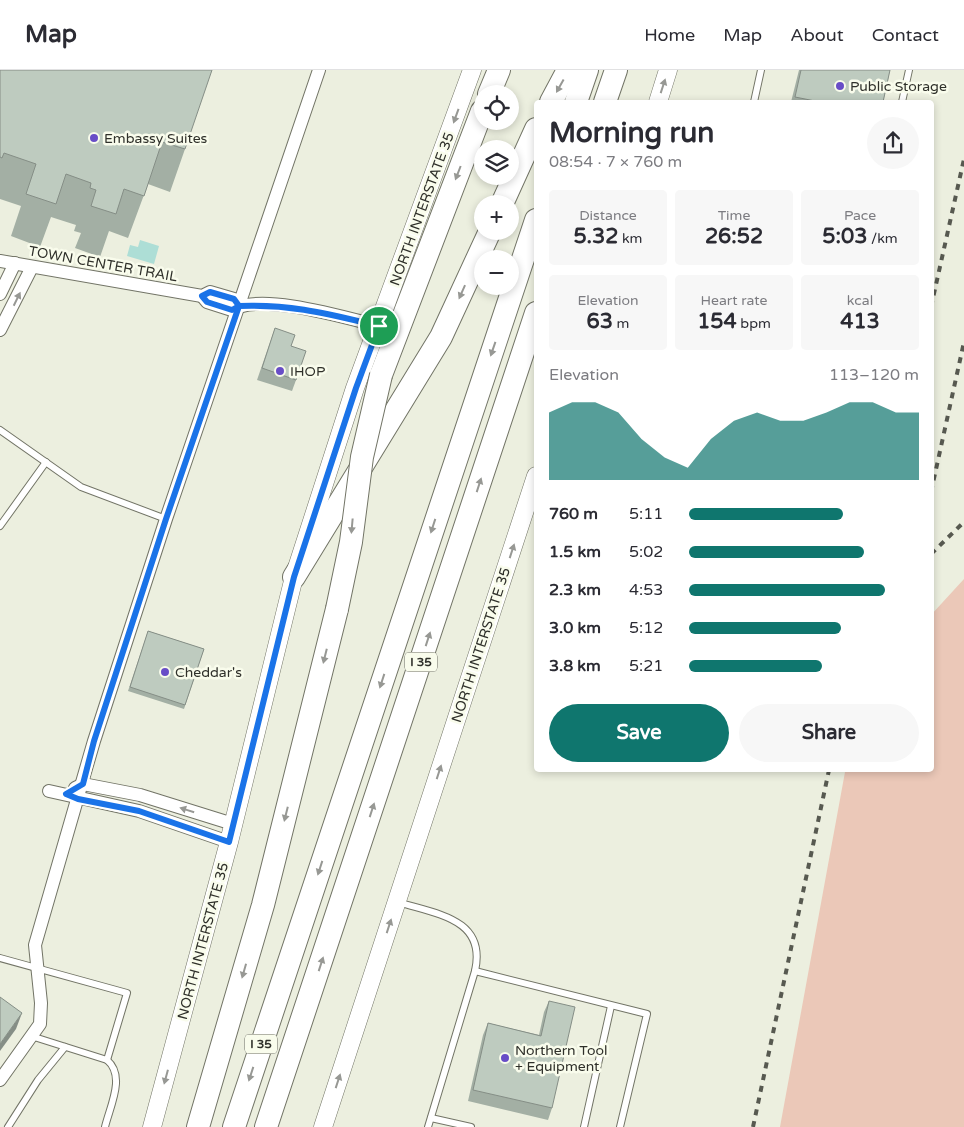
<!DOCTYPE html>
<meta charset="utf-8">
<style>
:root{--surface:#fff;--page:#f7f7f7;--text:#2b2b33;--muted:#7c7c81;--line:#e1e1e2;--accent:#0f766e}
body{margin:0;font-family:"Varela Round",sans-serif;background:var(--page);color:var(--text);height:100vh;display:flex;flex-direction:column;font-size:19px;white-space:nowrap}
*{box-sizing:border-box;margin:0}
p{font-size:16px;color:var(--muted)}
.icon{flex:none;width:28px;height:28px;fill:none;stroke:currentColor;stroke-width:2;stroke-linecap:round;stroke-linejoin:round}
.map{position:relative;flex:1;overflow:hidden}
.drawer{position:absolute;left:534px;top:30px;width:400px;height:672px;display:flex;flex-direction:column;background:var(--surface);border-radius:5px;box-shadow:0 2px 8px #0003}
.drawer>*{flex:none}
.tools{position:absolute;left:474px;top:15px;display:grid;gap:10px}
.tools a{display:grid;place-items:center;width:45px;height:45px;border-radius:50%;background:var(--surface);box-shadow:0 2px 8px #0003;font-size:25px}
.pin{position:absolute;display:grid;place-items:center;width:42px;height:42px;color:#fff;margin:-21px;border:2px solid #fff;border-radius:50%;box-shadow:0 1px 5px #0007}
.round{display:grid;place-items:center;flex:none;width:52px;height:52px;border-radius:26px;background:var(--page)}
.head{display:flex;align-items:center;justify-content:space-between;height:85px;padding:0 15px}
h1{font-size:28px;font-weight:800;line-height:38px}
.figures{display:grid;grid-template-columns:repeat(3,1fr);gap:8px;height:85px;padding:5px 15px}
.figures div{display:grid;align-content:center;border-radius:5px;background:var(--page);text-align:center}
.figures b{font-size:21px;font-weight:800}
.figures small{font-size:14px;font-weight:400}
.figures p{font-size:14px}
.chart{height:140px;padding:10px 15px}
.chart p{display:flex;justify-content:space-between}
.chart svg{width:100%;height:90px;margin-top:5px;fill:var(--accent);opacity:.7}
.primary-button{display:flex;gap:10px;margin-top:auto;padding:10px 15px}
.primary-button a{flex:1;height:58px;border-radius:30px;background:var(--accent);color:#fff;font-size:20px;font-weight:800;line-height:58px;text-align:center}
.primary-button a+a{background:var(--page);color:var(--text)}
ul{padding:0 15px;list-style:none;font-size:16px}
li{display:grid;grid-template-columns:80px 60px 1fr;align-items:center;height:38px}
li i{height:12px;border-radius:6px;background:var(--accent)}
header{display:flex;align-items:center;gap:30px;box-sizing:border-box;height:70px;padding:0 25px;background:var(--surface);border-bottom:1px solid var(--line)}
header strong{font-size:24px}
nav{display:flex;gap:28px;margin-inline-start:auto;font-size:18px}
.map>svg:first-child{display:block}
.green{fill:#ebc8b8}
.water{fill:#added6}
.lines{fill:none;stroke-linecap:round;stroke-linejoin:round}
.service-casing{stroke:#727466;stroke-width:8}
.minor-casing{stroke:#727466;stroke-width:14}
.secondary-casing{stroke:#727466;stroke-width:19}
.motorway-casing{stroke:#727466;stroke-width:24}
.service{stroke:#fff;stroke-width:6}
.minor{stroke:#fff;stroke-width:12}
.secondary{stroke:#fff;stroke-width:18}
.motorway{stroke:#fff;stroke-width:22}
.rail{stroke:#575950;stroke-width:4;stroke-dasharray:6 6;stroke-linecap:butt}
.motorway-bridge-casing{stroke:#727466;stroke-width:24;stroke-linecap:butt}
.motorway-bridge{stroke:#fff;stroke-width:22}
.wall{fill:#a3afa4}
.shaded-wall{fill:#858e86}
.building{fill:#becbbf;stroke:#858e86}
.oneway{fill:#979894}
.route-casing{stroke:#fff;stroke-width:10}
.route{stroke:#1a73e8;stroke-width:6}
.poi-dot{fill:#684dc7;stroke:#f9fcec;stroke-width:2}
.labels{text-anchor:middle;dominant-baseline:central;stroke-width:5;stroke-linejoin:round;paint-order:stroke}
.shield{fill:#f9fcec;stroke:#6c6d64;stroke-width:1}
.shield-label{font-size:12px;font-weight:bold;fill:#2f302a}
.poi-label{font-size:14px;fill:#2f302a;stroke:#f9fcec;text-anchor:start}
.street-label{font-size:14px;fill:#2f302a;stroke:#f9fcec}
</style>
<header>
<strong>Map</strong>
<nav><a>Home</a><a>Map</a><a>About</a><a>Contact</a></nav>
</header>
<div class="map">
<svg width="964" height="1057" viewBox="0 0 964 1057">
<rect width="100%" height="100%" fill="#ecefdf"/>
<path class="green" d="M 964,509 L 964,1057 L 780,1057 L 845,702 L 846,700 L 931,700 L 931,545 Z"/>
<path class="water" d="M 140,170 L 159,176 L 154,194 L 127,186 L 130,175 L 138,177 Z"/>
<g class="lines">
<g class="service-casing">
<g id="service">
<path d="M 754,32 L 761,0"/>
<path d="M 902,32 L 909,0"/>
<path d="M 0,360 L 81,417 L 166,449"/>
<path d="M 0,456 L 46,392"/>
<path d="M 398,832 C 435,844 487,848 475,901 L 428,1057"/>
<path d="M 0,888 L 127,923 L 107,990 L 31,966"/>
<path d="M 475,901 L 647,944 L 620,1057"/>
<path d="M 431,1048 L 471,1057"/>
<path d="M 8,1057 L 38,1010 L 65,977"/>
<path d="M 105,1057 C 110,1036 126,1006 107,990"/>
<path d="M 584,1057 L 611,936"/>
</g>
</g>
<g class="minor-casing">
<g id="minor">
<path d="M 0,191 L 202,226 L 210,222 L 234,229 L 239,236"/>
<path d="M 0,224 L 15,193"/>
<path d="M 202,226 L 207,232 L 232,240 C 261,222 346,248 379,256"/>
<path d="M 0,260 L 32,197"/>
<path d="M 75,718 L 83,714 L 140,725 L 233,754"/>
<path d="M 49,721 L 139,741 L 229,772"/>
<path d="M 0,1010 L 40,954 L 41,933 L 35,875 L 94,671 L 166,449 L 319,0"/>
</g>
</g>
<g class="secondary-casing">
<g id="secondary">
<path d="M 658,32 L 668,0"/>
<path d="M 152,1057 L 229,772 L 294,507 L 355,318 L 472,0"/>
<path d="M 323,1057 L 536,406"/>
</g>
</g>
<g class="motorway-casing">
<g id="motorway">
<path d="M 489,24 L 499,0"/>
<path d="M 551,32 L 568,0"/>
<path d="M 576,32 L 587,0"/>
<path d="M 605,32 L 616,0"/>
<path d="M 502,134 L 536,59"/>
<path d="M 381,305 L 482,41"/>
<path d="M 294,507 L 441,267 L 490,161"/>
<path d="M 198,1057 L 263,835 L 337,539"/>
<path d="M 234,1057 L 536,150"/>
<path d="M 266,1057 L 536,243"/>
</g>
</g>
<use href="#service" class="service"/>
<use href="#minor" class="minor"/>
<use href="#secondary" class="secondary"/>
<use href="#motorway" class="motorway"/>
<g class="rail">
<path d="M 931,237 L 964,89"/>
<path d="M 931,422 L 964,272"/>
<path d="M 931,484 L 964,452"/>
<path d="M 753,1057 L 829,700"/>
</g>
<g class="motorway-bridge-casing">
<path id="motorway-bridge" d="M 337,539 L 351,472 L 362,387 L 381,305"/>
</g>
<use href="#motorway-bridge" class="motorway-bridge"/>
</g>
<g class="wall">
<path d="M 0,0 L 185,79 L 170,122 L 148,114 L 128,168 L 109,161 L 100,187 L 75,178 L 81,163 L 74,161 L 76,155 L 51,147 L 40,177 L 11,166 L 21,136 L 0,129 Z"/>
<path d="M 799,0 L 890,0 L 883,32 L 791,32 Z"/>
<path d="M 275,258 L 291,276 L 296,310 L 292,321 L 257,310 Z"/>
<path d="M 148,561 L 204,579 L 184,639 L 128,621 Z"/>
<path d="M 549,931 L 552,1038 L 548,1050 L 468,1031 L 483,965 L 488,953 L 539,965 L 544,942 Z"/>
</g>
<path class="shaded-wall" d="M 22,943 L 16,959 L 0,981 L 0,974 Z"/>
<g class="building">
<path d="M 0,0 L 212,0 L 185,79 L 162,72 L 144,126 L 124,119 L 116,144 L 91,136 L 96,120 L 90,118 L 91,113 L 66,104 L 56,134 L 26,124 L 36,94 L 4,83 L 2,88 L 0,87 Z"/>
<path d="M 801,0 L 890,0 L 883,32 L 820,32 L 795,27 Z"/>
<path d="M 275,258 L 295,265 L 291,276 L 306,281 L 296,310 L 262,298 Z"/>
<path d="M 148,561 L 204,579 L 185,635 L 130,617 Z"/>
<path d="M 0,927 L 22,943 L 0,974 Z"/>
<path d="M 549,931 L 575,937 L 552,1038 L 473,1020 L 488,953 L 541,966 Z"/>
</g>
<defs><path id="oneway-solid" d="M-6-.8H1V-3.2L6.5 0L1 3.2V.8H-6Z" transform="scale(1.25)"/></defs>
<g class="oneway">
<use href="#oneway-solid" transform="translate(560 16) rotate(119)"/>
<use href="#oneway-solid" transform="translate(663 16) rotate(-72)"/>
<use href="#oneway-solid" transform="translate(456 46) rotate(110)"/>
<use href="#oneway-solid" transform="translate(458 103) rotate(111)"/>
<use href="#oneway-solid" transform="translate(462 222) rotate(114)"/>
<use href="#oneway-solid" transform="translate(17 229) rotate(-64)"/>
<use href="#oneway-solid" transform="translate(493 279) rotate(109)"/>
<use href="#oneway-solid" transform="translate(479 415) rotate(-72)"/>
<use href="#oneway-solid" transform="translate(352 456) rotate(95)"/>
<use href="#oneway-solid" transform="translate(433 456) rotate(108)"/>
<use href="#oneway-solid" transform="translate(512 481) rotate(-72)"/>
<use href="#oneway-solid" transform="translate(428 569) rotate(-72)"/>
<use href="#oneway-solid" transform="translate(325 586) rotate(104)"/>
<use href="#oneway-solid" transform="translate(382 611) rotate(108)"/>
<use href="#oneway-solid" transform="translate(439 702) rotate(-72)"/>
<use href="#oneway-solid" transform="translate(187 740) rotate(-163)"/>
<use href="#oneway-solid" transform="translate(372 740) rotate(-72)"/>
<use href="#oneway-solid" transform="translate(286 744) rotate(104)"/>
<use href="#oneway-solid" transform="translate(320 798) rotate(108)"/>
<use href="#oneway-solid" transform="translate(389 856) rotate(-72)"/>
<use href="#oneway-solid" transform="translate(321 894) rotate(-72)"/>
<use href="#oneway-solid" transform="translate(244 901) rotate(106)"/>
<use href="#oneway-solid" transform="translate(251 1004) rotate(108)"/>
<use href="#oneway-solid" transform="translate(166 1007) rotate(105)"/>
<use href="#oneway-solid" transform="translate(338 1011) rotate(-72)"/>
</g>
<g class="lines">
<g class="route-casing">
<path id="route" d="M 379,256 C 328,244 292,234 239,236 L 234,229 L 210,222 L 202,226 L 207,232 L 232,240 L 239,236 L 166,449 L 94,671 L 83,714 L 66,724 L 78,729 L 139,741 L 229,772 L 294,507 L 356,318 L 379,256"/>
</g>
<use href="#route" class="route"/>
</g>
<g class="poi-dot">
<circle cx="840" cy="16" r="5"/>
<circle cx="94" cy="68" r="5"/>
<circle cx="280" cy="301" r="5"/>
<circle cx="165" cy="602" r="5"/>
<circle cx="505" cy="988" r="5"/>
</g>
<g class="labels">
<g class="shield">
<rect x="405" y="582.5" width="32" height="19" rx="4"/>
<rect x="245" y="964.5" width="32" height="19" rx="4"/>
</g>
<g class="shield-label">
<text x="421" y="592">I 35</text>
<text x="261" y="974">I 35</text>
</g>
<g class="poi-label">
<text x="850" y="16">Public Storage</text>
<text x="104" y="68">Embassy Suites</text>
<text x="290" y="301">IHOP</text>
<text x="175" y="602">Cheddar's</text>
<text x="515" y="980">Northern Tool<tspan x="515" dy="16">+ Equipment</tspan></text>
</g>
<g class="street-label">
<text transform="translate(422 139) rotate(-70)">NORTH INTERSTATE 35</text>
<text transform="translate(103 194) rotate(10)">TOWN CENTER TRAIL</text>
<text transform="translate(481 575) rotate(-72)">NORTH INTERSTATE 35</text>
<text transform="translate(203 871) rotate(-75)">NORTH INTERSTATE 35</text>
</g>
</g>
</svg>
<div class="tools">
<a><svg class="icon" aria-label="locate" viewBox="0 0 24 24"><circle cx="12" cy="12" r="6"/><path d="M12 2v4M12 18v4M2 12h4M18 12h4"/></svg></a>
<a><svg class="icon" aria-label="layers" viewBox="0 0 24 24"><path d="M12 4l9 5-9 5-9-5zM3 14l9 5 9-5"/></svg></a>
<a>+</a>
<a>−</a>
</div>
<div class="pin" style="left:379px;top:256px;background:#1e9e55"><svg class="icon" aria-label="arrive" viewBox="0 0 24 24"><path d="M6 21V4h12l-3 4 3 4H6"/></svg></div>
<section class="drawer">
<div class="head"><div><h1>Morning run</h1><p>08:54 · 7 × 760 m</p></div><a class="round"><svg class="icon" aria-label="share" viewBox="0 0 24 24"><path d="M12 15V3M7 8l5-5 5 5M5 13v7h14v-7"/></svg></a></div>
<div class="figures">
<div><p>Distance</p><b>5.32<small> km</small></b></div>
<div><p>Time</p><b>26:52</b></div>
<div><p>Pace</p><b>5:03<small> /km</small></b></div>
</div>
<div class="figures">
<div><p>Elevation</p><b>63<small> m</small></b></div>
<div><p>Heart rate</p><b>154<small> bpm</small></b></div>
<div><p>kcal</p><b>413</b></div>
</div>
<div class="chart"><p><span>Elevation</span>113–120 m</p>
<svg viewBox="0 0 160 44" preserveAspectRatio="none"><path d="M0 44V11L10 6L20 6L30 11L40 24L50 33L60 38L70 24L80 15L90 11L100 15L110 15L120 11L130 6L140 6L150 11L160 11V44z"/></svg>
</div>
<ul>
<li><b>760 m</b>5:11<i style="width:67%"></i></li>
<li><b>1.5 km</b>5:02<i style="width:76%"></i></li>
<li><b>2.3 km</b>4:53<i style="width:85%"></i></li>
<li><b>3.0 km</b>5:12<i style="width:66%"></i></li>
<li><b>3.8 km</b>5:21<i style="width:58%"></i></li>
</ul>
<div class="primary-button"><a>Save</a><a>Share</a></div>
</section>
</div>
